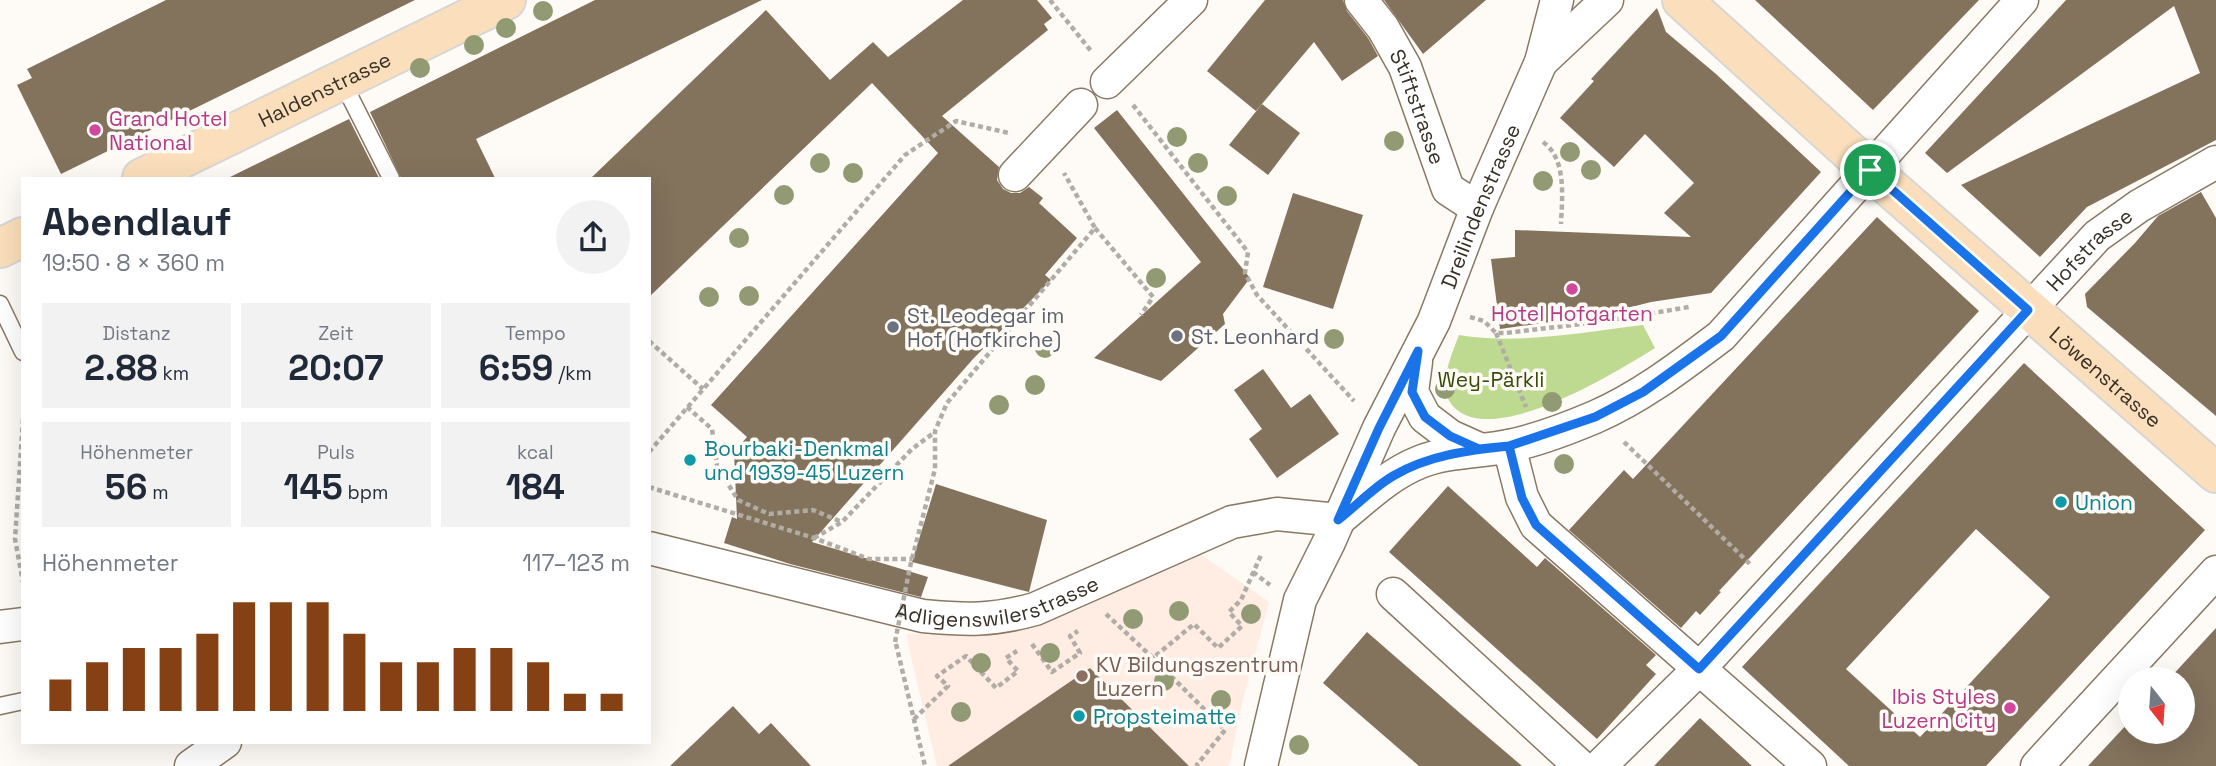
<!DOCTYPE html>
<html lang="de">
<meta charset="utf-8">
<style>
:root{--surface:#fff;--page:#f2f2f3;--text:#1f2937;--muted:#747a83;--accent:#854114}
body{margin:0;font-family:"Space Grotesk",sans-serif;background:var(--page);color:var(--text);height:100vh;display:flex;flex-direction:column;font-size:26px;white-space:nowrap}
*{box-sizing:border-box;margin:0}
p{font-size:23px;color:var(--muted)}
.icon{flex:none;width:38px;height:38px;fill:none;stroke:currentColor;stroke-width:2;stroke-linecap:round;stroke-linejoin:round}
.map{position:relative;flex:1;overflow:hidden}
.side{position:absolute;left:21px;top:177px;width:630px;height:567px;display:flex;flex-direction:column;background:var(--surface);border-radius:0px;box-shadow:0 7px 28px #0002}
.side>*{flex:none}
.needle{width:46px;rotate:163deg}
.buttons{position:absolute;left:2118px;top:667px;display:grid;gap:14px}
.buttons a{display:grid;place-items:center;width:77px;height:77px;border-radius:50%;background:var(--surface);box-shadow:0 7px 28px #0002;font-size:35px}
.pin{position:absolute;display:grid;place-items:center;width:60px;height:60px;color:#fff;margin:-30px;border:4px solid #fff;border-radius:50%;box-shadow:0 2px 7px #0007}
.round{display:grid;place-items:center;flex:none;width:74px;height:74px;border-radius:37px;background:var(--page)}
.overview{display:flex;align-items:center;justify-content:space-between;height:119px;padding:0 21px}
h1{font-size:38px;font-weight:600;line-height:52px}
.stats{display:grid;grid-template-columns:repeat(3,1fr);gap:10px;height:119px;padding:7px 21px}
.stats div{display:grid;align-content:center;border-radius:0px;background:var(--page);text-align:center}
.stats b{font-size:35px;font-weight:600}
.stats small{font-size:19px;font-weight:400}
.stats p{font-size:19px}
.chart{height:196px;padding:14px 21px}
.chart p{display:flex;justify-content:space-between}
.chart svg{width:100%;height:126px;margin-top:7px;stroke:var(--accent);stroke-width:6}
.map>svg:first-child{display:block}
.education{fill:#ffece3}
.green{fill:#beda91}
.building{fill:#83725c;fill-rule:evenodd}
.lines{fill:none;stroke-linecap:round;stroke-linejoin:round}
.lane-casing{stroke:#897862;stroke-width:19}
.street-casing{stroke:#897862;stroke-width:35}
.primary-casing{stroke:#d7d6d4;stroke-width:42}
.path{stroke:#b1aca5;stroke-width:4.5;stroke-dasharray:5 3.5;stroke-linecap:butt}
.lane{stroke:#fff;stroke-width:16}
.street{stroke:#fff;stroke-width:32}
.primary{stroke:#fbdfbc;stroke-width:38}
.path-bridge{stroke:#b1aca5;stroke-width:4.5;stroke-dasharray:5 3.5;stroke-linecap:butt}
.tree{fill:#919a73}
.route-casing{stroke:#fff;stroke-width:14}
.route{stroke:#1a73e8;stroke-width:9}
.hotel-dot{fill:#d1479c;stroke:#fefaf5;stroke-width:2.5}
.worship-dot{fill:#6b7280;stroke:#fefaf5;stroke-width:2.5}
.culture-dot{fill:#0f9aa8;stroke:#fefaf5;stroke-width:2.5}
.education-dot{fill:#8d6e63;stroke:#fefaf5;stroke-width:2.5}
.labels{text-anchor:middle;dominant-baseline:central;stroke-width:7;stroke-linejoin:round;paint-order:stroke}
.street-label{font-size:21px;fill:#383127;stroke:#fefaf5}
.hotel-label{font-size:21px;fill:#b23c85;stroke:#fefaf5;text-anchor:start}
.worship-label{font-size:21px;fill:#5b616d;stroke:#fefaf5;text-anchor:start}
.park-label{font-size:21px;fill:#384b08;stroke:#fefaf5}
.culture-label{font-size:21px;fill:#0d838f;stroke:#fefaf5;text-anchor:start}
.education-label{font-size:21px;fill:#785e54;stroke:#fefaf5;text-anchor:start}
</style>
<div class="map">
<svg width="2216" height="766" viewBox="0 0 2216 766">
<rect width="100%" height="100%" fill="#fefaf5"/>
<path class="education" d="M 1199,553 L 1269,602 L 1243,699 L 1229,766 L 937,766 L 910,653 L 907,634 L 963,635 L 1001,632 L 1037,624 L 1076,611 L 1168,564 Z"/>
<path class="green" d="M 1643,325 L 1655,348 C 1615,373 1504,441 1460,412 C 1433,395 1450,359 1459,335 C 1519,345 1583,332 1643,325 Z"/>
<g class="building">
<path d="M 166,0 L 415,0 L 61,174 L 17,85 L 32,78 L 27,69 Z"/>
<path d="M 595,0 L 762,0 L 476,139 L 495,178 L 401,178 L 370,112 Z"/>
<path d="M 963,0 L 1037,0 L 1052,18 L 1044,24 L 1048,30 L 942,116 L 999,167 L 997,180 L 1003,189 L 1011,193 L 1020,193 L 1029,187 L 1043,198 L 1039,203 L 1077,238 L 1045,275 L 1051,280 L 973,359 L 812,542 L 928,577 L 921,597 L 790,564 L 724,543 L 732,517 L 737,519 L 734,452 L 747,437 L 711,405 L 938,153 L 872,83 L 649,297 L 649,178 L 591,178 L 766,10 L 830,80 L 873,42 L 888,57 Z"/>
<path d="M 1265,0 L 1343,0 L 1347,11 L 1368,38 L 1378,56 L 1342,81 L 1314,42 L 1256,111 L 1207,71 Z"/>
<path d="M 1384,0 L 1486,0 L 1423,54 Z"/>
<path d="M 1755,0 L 1979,0 L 1873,110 Z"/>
<path d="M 2066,0 L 2216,0 L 2216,140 L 2087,207 L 2040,257 L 1961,185 L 2200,73 L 2174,6 L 1947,173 L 1925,153 Z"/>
<path d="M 1657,8 L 1666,32 L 1716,74 L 1821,172 L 1711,293 L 1651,302 L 1600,315 L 1500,329 L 1491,259 L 1515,257 L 1515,230 L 1691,237 L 1664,213 L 1694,183 L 1645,134 L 1614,167 L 1560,118 L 1594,81 L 1591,79 Z"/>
<path d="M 1262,104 L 1300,133 L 1268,175 L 1229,145 Z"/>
<path d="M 1117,110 L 1250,278 L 1223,314 L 1225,324 L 1161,381 L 1094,358 L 1201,262 L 1094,128 Z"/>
<path d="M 349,119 L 379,178 L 228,178 Z"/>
<path d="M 2201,192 L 2216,218 L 2216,416 L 2087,307 L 2085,294 L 2135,243 L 2158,216 Z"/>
<path d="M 1293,193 L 1363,215 L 1333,309 L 1263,287 Z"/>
<path d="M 1877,217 L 1979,311 L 1719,591 L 1721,592 L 1700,615 L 1696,611 L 1681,628 L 1569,530 L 1624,470 L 1633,479 Z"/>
<path d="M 2024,363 L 2205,530 L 1986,766 L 1849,766 L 1742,667 ZM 1976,529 L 2050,597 L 1920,737 L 1846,669 Z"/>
<path d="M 1263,369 L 1291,408 L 1310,394 L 1339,434 L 1277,478 L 1249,439 L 1262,429 L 1234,390 Z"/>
<path d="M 936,484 L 1047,520 L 1029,592 L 912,562 Z"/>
<path d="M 1448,486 L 1537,567 L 1545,558 L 1656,655 L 1646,665 L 1656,674 L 1597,739 L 1389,552 Z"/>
<path d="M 2216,628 L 2216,766 L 2088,766 L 2130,721 L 2130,732 L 2182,732 L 2182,679 L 2169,679 Z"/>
<path d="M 1367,632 L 1461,714 L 1522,766 L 1419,766 L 1323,683 Z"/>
<path d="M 1090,668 L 1189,766 L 948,766 L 1007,725 Z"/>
<path d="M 733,706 L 759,734 L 771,723 L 811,766 L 670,766 Z"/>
<path d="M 1700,718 L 1752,766 L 1654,766 Z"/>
</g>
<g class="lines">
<g class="lane-casing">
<g id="lane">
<path d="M 342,81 L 391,178"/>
<path d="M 0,304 L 23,352"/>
<path d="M 0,706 L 23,701"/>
</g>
</g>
<g class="street-casing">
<g id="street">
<path id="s1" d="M 1361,0 L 1383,28 L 1405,67 L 1448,189 L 1477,208"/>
<path d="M 1541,62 L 1607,0"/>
<path d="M 1107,82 L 1191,0"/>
<path d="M 1015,175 L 1081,105"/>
<path d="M 1416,362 L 1412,392 L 1425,417 L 1450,436 L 1479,449"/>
<path d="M 1509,446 L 1522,497 L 1536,525 L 1810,766"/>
<path d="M 1338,520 C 1364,499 1389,474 1420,462 C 1448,451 1480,452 1509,446 C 1538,440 1569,428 1595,417 C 1641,397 1681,366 1721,336 L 2022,0"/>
<path id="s2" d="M 649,548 L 923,616 C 967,620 992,621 1035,609 L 1232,522 L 1277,514 L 1338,520"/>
<path d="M 1393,594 L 1580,766"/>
<path d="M 0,627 L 23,624"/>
<path d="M 191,766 L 225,742"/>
<path id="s3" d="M 1261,766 L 1300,600 L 1329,542 L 1379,428 L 1434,321 L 1477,208 L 1541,62 L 1557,0"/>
<path id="s4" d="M 1600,766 L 1699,669 L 2097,236 L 2139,206 L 2216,162"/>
<path d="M 2037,766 L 2216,572"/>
</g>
</g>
<g class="primary-casing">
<g id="primary">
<path id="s5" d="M 1682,0 L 1870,170 L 2216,473"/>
<path id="s6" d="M 142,178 L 506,0"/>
<path d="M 0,248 L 23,237"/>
</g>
</g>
<g class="path">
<path d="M 1050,0 L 1091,51"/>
<path d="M 1133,105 L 1248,252 L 1245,273 L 1257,295 L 1354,401"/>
<path d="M 1543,142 C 1567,159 1562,198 1561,224"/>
<path d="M 1095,228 L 1153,297 L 1141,315"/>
<path d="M 1470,317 L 1484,321 L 1496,333 L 1506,333 L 1606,321 L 1689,307"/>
<path d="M 1496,333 L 1526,407"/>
<path d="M 649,341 L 703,389"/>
<path d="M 687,407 L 712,429 L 717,466 L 738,500 L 769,514 L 813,510 L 842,522"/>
<path d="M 23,419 L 15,539 L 23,582"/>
<path d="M 1624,442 L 1751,565"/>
<path d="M 649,452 L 905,155 L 956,121 L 1009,133"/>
<path d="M 649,487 L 814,538 L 869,559 L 912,559"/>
<path d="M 814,538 L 842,522 L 912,449 L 935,432"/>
<path d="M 910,567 L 935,469 L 935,431 L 947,403 L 1095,228 L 1064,173"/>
<path d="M 1253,572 L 1270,585"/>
<path d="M 1106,614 L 1153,658 L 1194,624 L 1218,648 L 1242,626 L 1229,612 L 1241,600 L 1262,553"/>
<path d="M 896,644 L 925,766"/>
<path d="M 1032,644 L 1052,672 L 1080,653 L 1070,636 L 1078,631"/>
<path d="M 1153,658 L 1225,730 L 1196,766"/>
<path d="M 914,719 L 948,686 L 937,676 L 966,656 L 996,688 L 1018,671 L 1006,658 L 1017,651"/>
</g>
<use href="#lane" class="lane"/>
<use href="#street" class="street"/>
<use href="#primary" class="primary"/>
<path class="path-bridge" d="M 895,642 L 910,567"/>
</g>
<g class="tree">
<circle cx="543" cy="11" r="10"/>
<circle cx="506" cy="28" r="10"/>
<circle cx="474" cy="45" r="10"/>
<circle cx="420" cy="68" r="10"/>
<circle cx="1177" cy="137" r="10"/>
<circle cx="1394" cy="141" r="10"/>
<circle cx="1570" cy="152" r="10"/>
<circle cx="820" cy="163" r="10"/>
<circle cx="1198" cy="163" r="10"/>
<circle cx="1591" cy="170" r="10"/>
<circle cx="853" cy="173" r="10"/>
<circle cx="1543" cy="181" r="10"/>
<circle cx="784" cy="195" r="10"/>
<circle cx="1227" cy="196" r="10"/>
<circle cx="739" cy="238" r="10"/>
<circle cx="1156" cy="278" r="10"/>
<circle cx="749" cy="296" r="10"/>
<circle cx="709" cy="297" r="10"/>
<circle cx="1334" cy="339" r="10"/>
<circle cx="1045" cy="348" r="10"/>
<circle cx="1035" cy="385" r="10"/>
<circle cx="1445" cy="389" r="10"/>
<circle cx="1552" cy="402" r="10"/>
<circle cx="999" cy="405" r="10"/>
<circle cx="1564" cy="464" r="10"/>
<circle cx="1179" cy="611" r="10"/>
<circle cx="1251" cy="614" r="10"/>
<circle cx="1133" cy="619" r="10"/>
<circle cx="1050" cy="653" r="10"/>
<circle cx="981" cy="663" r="10"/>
<circle cx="1164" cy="681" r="10"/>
<circle cx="1221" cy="700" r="10"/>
<circle cx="961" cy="712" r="10"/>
<circle cx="1299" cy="745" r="10"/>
</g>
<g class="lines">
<g class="route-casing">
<path id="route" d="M 1870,170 L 1721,336 L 1643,392 L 1595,417 L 1509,446 L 1479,449 L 1450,436 L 1425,417 L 1412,392 L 1418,351 L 1379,428 L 1338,520 C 1356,506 1374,487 1393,476 C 1428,455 1470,450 1509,446 L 1522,498 L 1536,525 L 1699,669 L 2028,310 L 1870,170"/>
</g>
<use href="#route" class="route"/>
</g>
<g class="hotel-dot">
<circle cx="95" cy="130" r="7"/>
<circle cx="1572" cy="289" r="7"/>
<circle cx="2010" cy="708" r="7"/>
</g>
<g class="worship-dot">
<circle cx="893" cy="327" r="7"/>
<circle cx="1177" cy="336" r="7"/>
</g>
<g class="culture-dot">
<circle cx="690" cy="460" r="7"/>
<circle cx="2061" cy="502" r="7"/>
<circle cx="1079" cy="716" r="7"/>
</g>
<circle class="education-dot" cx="1082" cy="676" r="7"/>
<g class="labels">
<g class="street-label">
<text stroke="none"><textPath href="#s6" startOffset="203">Haldenstrasse</textPath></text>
<text stroke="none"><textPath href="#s1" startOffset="122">Stiftstrasse</textPath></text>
<text stroke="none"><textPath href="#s3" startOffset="604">Dreilindenstrasse</textPath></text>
<text stroke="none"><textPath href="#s4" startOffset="712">Hofstrasse</textPath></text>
<text stroke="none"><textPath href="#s5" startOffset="567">Löwenstrasse</textPath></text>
<text stroke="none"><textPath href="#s2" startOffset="359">Adligenswilerstrasse</textPath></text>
</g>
<g class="hotel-label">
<text x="109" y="118">Grand Hotel<tspan x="109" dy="24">National</tspan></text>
<text x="1572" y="313" text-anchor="middle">Hotel Hofgarten</text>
<text x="1996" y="696" text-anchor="end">Ibis Styles<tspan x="1996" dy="24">Luzern City</tspan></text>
</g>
<g class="worship-label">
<text x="907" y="315">St. Leodegar im<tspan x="907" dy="24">Hof (Hofkirche)</tspan></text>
<text x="1191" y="336">St. Leonhard</text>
</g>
<g class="park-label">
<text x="1491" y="379">Wey-Pärkli</text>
</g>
<g class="culture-label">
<text x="704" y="448">Bourbaki-Denkmal<tspan x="704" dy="24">und 1939-45 Luzern</tspan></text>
<text x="2075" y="502">Union</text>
<text x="1093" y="716">Propsteimatte</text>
</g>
<g class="education-label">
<text x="1096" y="664">KV Bildungszentrum<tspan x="1096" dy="24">Luzern</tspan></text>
</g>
</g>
</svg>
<div class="buttons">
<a><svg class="needle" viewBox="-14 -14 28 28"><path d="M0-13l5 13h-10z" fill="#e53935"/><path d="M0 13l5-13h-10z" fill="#747a83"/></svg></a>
</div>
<div class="pin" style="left:1870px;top:170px;background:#1e9e55"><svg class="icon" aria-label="arrive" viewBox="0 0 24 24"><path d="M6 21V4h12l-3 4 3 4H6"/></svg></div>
<section class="side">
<div class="overview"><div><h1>Abendlauf</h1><p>19:50 · 8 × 360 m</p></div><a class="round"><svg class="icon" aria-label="share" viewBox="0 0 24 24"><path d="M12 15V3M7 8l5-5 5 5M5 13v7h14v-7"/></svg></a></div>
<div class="stats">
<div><p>Distanz</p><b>2.88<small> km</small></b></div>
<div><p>Zeit</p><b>20:07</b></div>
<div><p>Tempo</p><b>6:59<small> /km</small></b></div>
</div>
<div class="stats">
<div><p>Höhenmeter</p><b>56<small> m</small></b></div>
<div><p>Puls</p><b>145<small> bpm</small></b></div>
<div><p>kcal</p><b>184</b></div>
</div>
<div class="chart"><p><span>Höhenmeter</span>117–123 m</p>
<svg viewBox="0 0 160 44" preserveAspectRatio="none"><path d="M5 44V33M15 44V27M25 44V22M35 44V22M45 44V17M55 44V6M65 44V6M75 44V6M85 44V17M95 44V27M105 44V27M115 44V22M125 44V22M135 44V27M145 44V38M155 44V38"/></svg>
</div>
</section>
</div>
